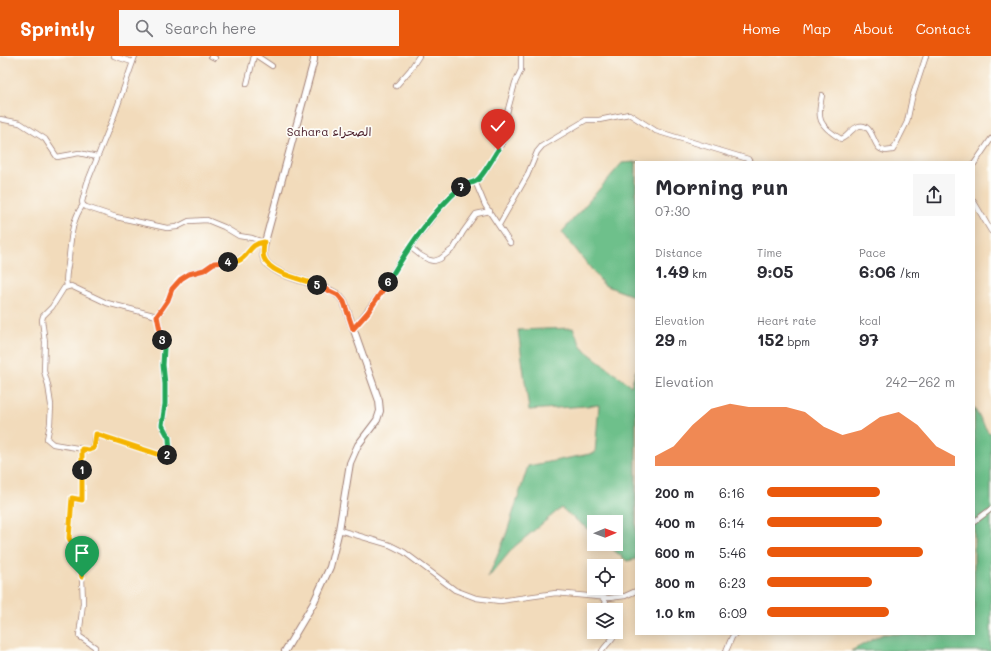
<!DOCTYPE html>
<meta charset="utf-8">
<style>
:root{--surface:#fff;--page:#f7f7f7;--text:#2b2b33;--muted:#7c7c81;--accent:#ea580c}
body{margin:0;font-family:Mali,"Playpen Sans Arabic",sans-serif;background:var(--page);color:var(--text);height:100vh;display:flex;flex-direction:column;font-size:15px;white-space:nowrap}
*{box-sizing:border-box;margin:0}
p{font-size:13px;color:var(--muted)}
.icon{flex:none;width:22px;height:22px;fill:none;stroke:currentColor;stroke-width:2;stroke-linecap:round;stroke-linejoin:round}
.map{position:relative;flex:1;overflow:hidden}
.panel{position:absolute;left:635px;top:105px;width:340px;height:474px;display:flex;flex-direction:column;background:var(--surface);border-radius:0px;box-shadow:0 2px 10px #0003}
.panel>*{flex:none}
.needle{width:26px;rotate:89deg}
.controls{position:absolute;left:587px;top:459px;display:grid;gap:8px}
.controls a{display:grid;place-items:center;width:36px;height:36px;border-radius:0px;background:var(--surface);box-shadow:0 2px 10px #0003;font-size:20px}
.pin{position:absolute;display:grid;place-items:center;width:34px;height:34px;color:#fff;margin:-41px -17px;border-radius:50% 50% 50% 0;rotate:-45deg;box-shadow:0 0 4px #0007}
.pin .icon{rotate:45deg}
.km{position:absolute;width:20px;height:20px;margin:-10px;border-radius:50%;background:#222;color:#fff;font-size:11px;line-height:20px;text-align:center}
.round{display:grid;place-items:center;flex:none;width:42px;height:42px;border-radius:0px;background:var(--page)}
.headline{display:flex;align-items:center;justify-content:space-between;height:68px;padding:0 20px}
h1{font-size:22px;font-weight:700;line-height:30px}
.stats{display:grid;grid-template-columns:repeat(3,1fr);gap:6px;height:68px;padding:4px 20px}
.stats div{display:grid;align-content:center}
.stats b{font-size:17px;font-weight:700}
.stats small{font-size:11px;font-weight:400}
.stats p{font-size:11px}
.chart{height:112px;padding:8px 20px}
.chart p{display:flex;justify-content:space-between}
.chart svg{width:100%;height:72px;margin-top:4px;fill:var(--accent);opacity:.7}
ul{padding:0 20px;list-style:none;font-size:13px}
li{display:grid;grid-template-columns:64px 48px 1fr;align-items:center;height:30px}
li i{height:10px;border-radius:5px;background:var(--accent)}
header{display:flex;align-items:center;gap:24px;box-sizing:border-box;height:56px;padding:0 20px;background:var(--accent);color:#fff}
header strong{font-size:19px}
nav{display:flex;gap:22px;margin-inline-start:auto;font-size:14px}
.search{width:280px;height:36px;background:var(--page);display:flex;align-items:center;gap:10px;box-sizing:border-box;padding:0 14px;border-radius:0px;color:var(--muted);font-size:15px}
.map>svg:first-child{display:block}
.forest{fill:#6ec08b;stroke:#5c705b}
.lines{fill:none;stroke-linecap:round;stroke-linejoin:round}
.street-casing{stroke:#9e7d73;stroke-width:6}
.secondary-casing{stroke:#9e7d73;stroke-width:8}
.street{stroke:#fff;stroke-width:4.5}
.secondary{stroke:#fff;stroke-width:6}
.split-1-casing{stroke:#fff;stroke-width:8}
.split-2-casing{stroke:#fff;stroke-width:8}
.split-3-casing{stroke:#fff;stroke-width:8}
.split-4-casing{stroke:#fff;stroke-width:8}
.split-5-casing{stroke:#fff;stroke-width:8}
.split-6-casing{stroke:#fff;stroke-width:8}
.split-7-casing{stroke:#fff;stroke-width:8}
.split-8-casing{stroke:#fff;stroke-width:8}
.split-1{stroke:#f5b400;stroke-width:5}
.split-2{stroke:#f5b400;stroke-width:5}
.split-3{stroke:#22a559;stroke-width:5}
.split-4{stroke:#f0652b;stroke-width:5}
.split-5{stroke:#f5b400;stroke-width:5}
.split-6{stroke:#f0652b;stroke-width:5}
.split-7{stroke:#22a559;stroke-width:5}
.split-8{stroke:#22a559;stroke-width:5}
.labels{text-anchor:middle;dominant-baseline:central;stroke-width:3.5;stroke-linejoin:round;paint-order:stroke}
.neighbourhood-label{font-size:12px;fill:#4a1f2b;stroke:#fdfcf7}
</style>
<header>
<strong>Sprintly</strong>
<div class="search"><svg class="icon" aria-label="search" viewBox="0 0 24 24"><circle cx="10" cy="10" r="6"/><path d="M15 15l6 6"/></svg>Search here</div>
<nav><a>Home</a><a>Map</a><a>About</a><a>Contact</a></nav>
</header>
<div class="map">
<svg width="991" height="595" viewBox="0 0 991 595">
<rect width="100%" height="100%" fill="#fdfcf7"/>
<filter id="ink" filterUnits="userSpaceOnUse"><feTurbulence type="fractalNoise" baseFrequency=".025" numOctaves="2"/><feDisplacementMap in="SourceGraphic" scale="8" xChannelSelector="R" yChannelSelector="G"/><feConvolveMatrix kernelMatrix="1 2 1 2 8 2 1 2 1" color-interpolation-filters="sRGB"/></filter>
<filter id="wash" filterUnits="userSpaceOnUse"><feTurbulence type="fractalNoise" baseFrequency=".012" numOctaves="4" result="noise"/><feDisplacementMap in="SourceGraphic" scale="16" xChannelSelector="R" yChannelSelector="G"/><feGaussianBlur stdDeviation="0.9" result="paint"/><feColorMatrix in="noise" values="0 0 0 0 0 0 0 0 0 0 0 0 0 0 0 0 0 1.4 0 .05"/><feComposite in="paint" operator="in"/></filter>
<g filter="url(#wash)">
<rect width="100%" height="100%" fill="#f2dbbb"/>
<g class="forest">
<path d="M 635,106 L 640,106 L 636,106 L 636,241 L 604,229 L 562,176 L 622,107 Z"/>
<path d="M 573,272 L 582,292 L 631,330 L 636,314 L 636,503 L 627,505 L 606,488 L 616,488 L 616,466 L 594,466 L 594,478 L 561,452 L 514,491 L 488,522 L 506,479 L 528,410 L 595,397 L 599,349 L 529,354 L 518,274 Z"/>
<path d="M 974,352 L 988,376 L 991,377 L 991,595 L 851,595 L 883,578 L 974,578 Z"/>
</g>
</g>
<g filter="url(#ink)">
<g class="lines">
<g class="street-casing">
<g id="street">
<path d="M 114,0 L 132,6"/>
<path d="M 211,0 L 215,2"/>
<path d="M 257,0 L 272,10"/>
<path d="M 247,28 L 254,0"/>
<path d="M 396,30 L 410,14 L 419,0"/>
<path d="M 822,39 C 817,63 818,69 841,83 C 848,81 850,73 859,70 C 871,67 873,86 879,92 C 881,94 883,94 885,95 L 893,94 L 907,66 L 912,42 L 926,0"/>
<path d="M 0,63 L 20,67 L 45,83 L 57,101 L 79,97 L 97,101"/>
<path d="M 974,108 L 991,83"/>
<path d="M 475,125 L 485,149 L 510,187"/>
<path d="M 974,146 L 991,175"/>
<path d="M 83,149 L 86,151 L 116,161 L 167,172 L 177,171 L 189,165 L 207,164 L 224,171 L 239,180 L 252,182 L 263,186"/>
<path d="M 499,169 L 527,120 L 537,96 L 542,90 L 586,64 L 599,64 L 629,58 L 656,75 L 748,103 L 750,106"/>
<path d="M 410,191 L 420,199 L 429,204 L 434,205 L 440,203 L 454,192 L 463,176 L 476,158 L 490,155"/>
<path d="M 67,230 C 65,223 67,216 68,209 C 71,188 70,166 83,149 L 82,146 L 87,127 L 114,60 L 135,0"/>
<path d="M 157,260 L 107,247 L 71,230 L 64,232 L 52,251 L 43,260 L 42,264 L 45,286 L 44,315 L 48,329 L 51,349 L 50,368 L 47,383 L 53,388 L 89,394 L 94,392 L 96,378 L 157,398 L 170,399 L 169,381 L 162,369 L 165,349 L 165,328 L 163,309 L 164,291 L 157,260 L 168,244 L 172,233 L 181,223 L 189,218 L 204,214 L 214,207 L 238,204 L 246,199 L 251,192 L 258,187 L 265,186"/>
<path d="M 353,273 L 379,239 L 402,202 L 444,147 L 465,128 L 475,125 L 480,122 L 490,108 L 506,81 L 507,57 L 515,27 L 521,14 L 521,0"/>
<path d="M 82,393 L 82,444 L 72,443 L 69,482 L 78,500 L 82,521 L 83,547 L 79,580 L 95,591 L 95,595"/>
<path d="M 974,466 L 991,453"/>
<path d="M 339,474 L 390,489 L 404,496 L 455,534 L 476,542 L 500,545 L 556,537 L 609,542 L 625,540 L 636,535"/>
<path d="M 602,541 L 611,554"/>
<path d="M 602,595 C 609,584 625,575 616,561"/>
<path d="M 726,595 L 732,581 L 735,578"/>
</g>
</g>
<g class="secondary-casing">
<path id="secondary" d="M 285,595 L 313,548 L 330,511 L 339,474 L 350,407 L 358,389 L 377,364 L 380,355 L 379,345 L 344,246 C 342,244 340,240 338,239 C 320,225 271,222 264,202 C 262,197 264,191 265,186 L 314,4 L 314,0"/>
</g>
<use href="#street" class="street"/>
<use href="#secondary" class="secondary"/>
</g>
</g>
<g class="lines" filter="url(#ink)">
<g class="split-1-casing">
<path id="split-1" d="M 82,521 L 78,500 L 69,482 L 72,442 L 82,444 L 82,414"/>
</g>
<g class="split-2-casing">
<path id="split-2" d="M 82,414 L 82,393 L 89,394 L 94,392 L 96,378 L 157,398 L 167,399"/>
</g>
<g class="split-3-casing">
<path id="split-3" d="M 162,284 L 164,292 L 163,309 L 165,328 L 165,348 L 162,369 L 169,382 L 170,399 L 167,399"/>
</g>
<g class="split-4-casing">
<path id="split-4" d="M 162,284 L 157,260 L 168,244 L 172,233 L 181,223 L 189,218 L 204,214 L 214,207 L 228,206"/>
</g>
<g class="split-5-casing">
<path id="split-5" d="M 228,206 C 231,205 235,206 238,205 C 250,200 248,188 264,186 C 264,191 262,197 264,202 C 270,218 302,223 317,229"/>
</g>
<g class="split-6-casing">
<path id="split-6" d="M 317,229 L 338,239 L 344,246 L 353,273 L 368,256 L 388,226"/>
</g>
<g class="split-7-casing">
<path id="split-7" d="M 388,226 C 408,192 431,157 461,131"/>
</g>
<g class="split-8-casing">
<path id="split-8" d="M 461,131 C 466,127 471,128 476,125 C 483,121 493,101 498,94"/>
</g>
<use href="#split-1" class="split-1"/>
<use href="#split-2" class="split-2"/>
<use href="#split-3" class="split-3"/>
<use href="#split-4" class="split-4"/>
<use href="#split-5" class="split-5"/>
<use href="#split-6" class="split-6"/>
<use href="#split-7" class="split-7"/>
<use href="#split-8" class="split-8"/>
</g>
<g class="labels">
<g class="neighbourhood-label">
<text x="329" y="75">Sahara الصحراء</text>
</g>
</g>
</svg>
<div class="controls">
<a><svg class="needle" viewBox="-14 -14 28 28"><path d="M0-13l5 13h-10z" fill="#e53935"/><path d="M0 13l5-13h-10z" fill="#7c7c81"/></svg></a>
<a><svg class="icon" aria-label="locate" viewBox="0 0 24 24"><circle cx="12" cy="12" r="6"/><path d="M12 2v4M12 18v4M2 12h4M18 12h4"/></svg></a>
<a><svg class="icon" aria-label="layers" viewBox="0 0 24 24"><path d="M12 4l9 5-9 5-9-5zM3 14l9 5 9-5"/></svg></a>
</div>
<div class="pin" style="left:82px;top:521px;background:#1e9e55"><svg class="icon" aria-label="arrive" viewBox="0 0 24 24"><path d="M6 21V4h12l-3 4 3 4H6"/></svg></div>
<div class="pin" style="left:498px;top:94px;background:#d93025"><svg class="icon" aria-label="check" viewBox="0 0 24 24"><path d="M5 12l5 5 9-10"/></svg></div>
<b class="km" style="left:82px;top:414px">1</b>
<b class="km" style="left:167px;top:399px">2</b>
<b class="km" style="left:162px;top:284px">3</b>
<b class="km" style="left:228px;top:206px">4</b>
<b class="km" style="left:317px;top:229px">5</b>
<b class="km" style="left:388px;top:226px">6</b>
<b class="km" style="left:461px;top:131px">7</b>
<section class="panel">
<div class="headline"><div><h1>Morning run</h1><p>07:30</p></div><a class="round"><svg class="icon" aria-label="share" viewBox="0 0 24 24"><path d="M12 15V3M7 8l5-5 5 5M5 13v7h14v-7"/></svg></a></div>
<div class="stats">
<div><p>Distance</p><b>1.49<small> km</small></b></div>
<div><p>Time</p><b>9:05</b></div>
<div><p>Pace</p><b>6:06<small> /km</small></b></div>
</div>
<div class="stats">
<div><p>Elevation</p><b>29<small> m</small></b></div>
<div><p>Heart rate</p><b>152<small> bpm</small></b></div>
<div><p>kcal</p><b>97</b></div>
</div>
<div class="chart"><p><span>Elevation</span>242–262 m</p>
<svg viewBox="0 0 160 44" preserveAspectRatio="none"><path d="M0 44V38L10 32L20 19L30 9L40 6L50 8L60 8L70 8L80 11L90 20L100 25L110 22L120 14L130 11L140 19L150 32L160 38V44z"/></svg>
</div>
<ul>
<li><b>200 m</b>6:16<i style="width:60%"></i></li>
<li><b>400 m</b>6:14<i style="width:61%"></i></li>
<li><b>600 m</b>5:46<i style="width:83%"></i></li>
<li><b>800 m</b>6:23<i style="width:56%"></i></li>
<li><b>1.0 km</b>6:09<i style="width:65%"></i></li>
</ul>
</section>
</div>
